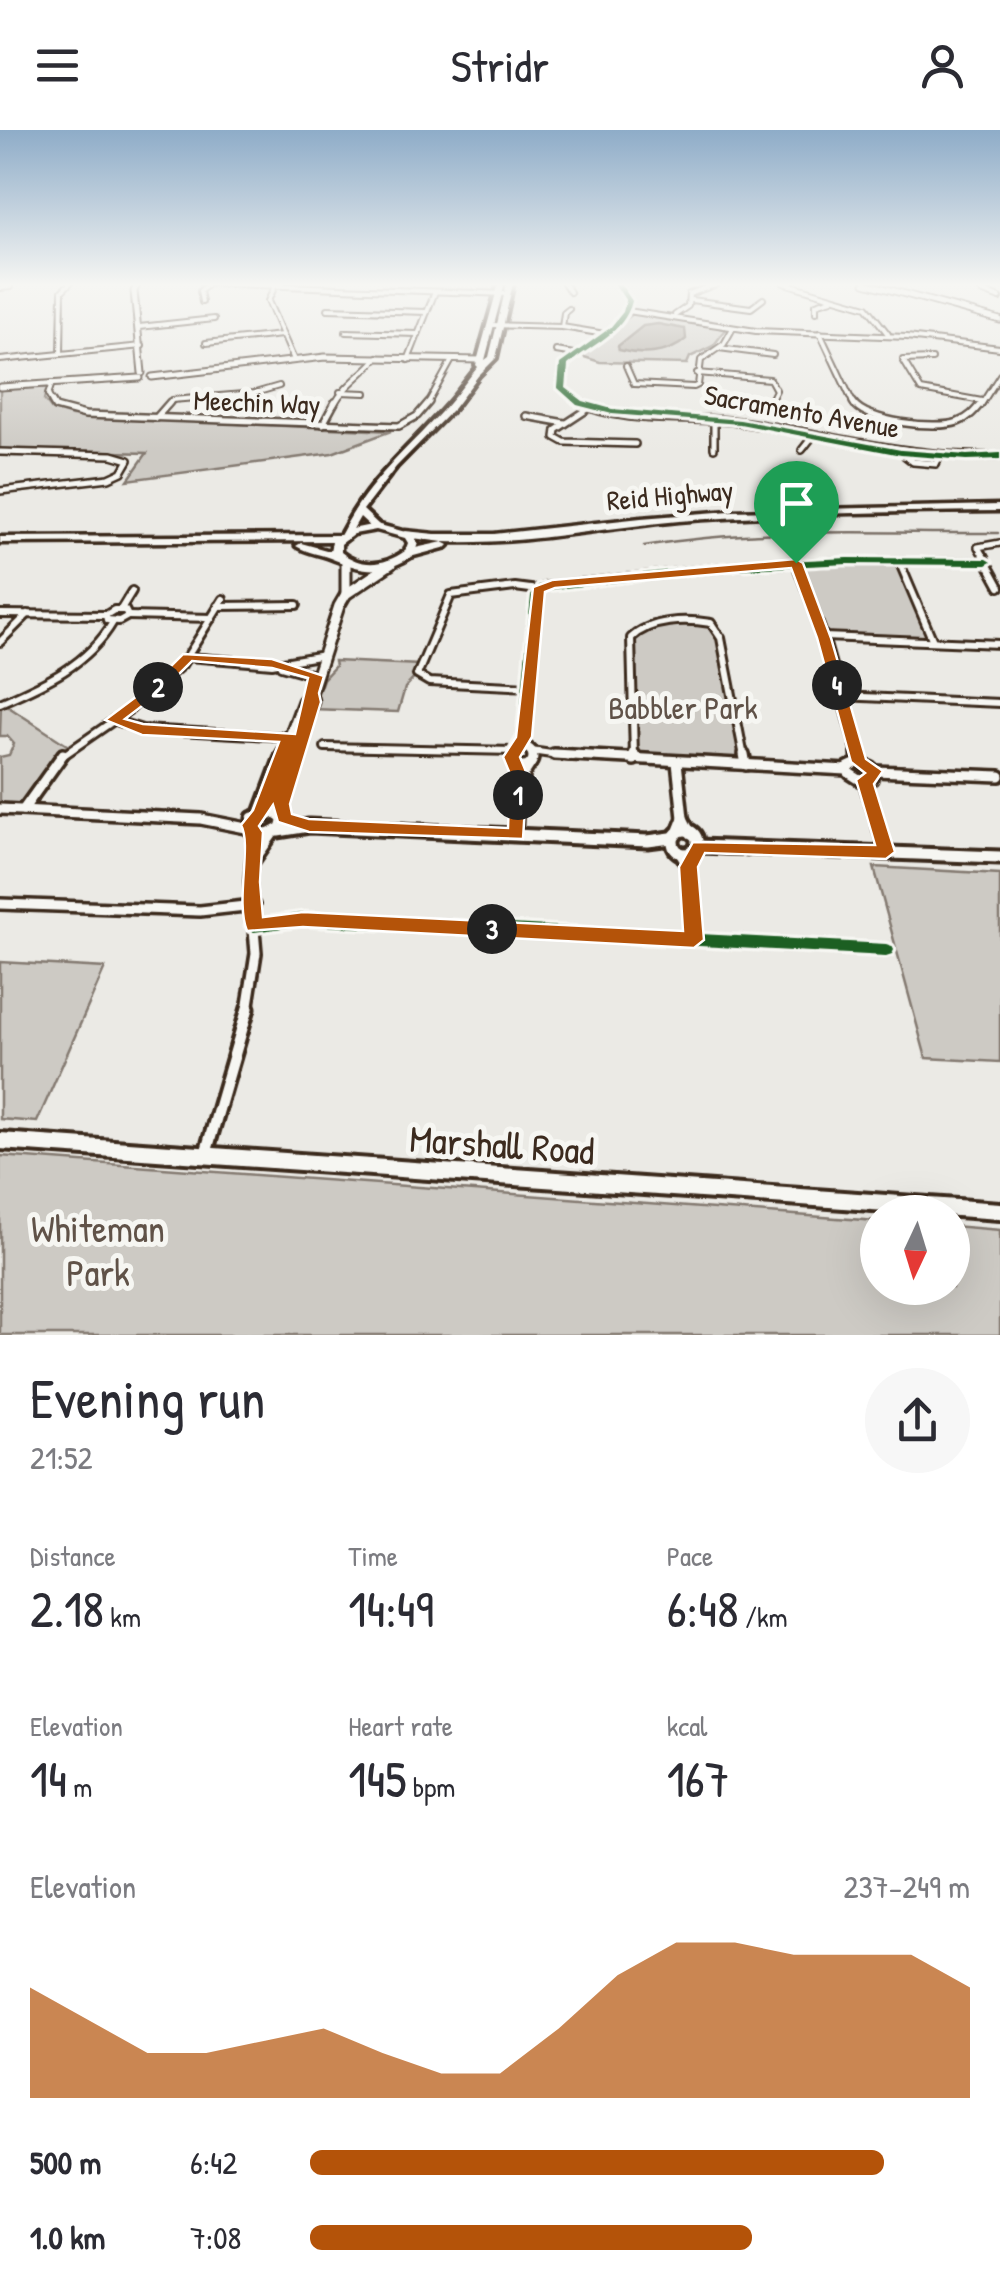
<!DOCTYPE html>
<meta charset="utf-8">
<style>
:root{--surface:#fff;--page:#f7f7f7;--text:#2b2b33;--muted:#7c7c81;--accent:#b45309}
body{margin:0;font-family:"Patrick Hand",sans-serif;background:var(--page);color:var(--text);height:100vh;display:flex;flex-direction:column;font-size:38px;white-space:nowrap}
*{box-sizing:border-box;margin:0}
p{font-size:32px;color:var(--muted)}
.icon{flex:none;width:55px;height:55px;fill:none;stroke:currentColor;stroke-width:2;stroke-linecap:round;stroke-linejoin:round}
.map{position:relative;height:1205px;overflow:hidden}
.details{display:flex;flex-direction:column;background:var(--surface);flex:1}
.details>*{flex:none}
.needle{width:65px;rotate:184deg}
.tools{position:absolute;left:860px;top:1065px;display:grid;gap:20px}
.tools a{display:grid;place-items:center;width:110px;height:110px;border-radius:50%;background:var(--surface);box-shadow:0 10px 40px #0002;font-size:50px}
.pin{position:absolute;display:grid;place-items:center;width:85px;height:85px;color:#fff;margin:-102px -42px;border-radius:50% 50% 50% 0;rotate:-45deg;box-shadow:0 0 10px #0007}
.pin .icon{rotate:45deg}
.km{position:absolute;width:50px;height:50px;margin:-25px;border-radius:50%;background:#222;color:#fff;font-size:28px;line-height:50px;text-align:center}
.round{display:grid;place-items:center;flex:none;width:105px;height:105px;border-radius:52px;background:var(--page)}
.summary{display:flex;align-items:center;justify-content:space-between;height:170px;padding:0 30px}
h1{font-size:55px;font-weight:600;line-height:75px}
.stats{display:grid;grid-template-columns:repeat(3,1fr);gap:15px;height:170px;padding:10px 30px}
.stats div{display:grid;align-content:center}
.stats b{font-size:50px;font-weight:600}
.stats small{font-size:28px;font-weight:400}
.stats p{font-size:28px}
.chart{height:280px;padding:20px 30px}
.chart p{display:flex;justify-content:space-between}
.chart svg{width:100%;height:180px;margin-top:10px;fill:var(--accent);opacity:.7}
ul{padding:0 30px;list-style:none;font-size:32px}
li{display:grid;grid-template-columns:160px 120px 1fr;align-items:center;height:75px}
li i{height:25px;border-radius:12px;background:var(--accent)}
header{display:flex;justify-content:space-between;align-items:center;height:130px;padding:0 30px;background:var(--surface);font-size:45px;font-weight:600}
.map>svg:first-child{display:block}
.green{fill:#cdcac4;stroke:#847a71;stroke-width:2.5}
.water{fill:#a8a198;stroke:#7c7167;stroke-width:2.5}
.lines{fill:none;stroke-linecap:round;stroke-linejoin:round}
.stream{stroke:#7c7167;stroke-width:2.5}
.minor-far4-casing{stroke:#3b2a1e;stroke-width:8}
.minor-far3-casing{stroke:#3b2a1e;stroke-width:10}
.minor-far2-casing{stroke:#3b2a1e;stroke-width:12}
.minor-far1-casing{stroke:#3b2a1e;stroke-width:16}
.minor-casing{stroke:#3b2a1e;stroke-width:19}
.tertiary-far3-casing{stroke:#3b2a1e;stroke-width:9}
.tertiary-far2-casing{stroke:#3b2a1e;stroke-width:12}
.tertiary-far1-casing{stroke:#3b2a1e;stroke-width:15}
.tertiary-casing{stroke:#3b2a1e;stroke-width:19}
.secondary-casing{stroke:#3b2a1e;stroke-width:24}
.primary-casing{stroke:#3b2a1e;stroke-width:8}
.trunk-casing{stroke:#3b2a1e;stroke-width:7}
.motorway-casing{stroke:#3b2a1e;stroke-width:7}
.minor-far4{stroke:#f6f6f2;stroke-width:4}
.minor-far3{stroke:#f6f6f2;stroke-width:5}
.minor-far2{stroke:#f6f6f2;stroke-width:6}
.minor-far1{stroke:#f6f6f2;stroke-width:9}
.minor{stroke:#f6f6f2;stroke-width:11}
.tertiary-far3{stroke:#f6f6f2;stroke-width:5}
.tertiary-far2{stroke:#f6f6f2;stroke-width:8}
.tertiary-far1{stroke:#f6f6f2;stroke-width:9}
.tertiary{stroke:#f6f6f2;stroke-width:11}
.secondary{stroke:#f6f6f2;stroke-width:16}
.primary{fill:#f6f6f2;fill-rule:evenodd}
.trunk{fill:#f6f6f2;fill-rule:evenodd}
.motorway{fill:#f6f6f2;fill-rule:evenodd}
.cycleway-casing{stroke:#f6f6f2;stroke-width:7}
.cycleway{fill:#1b5e20;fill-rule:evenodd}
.route{fill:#b45309;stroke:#fff;stroke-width:2.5;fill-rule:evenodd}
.labels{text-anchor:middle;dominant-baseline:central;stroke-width:10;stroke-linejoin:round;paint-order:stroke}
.far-street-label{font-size:28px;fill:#3b2a1e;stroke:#f6f6f2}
.park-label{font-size:32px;fill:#605248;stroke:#f6f6f2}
.near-street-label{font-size:38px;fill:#3b2a1e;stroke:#f6f6f2}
.near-park-label{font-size:38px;fill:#605248;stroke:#f6f6f2}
</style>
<header><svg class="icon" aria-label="menu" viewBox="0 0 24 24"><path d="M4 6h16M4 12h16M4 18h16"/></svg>Stridr<svg class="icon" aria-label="person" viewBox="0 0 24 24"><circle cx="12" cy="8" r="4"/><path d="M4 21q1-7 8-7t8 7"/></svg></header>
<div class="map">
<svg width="1000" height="1205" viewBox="0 0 1000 1205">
<rect width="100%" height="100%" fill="#ebeae5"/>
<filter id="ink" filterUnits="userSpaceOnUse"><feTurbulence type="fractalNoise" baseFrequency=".01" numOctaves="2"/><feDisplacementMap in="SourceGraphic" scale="20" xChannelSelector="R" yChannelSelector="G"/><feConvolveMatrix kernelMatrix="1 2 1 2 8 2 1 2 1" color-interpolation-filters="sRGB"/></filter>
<g filter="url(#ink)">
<g class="green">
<path d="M 634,183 L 672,186 L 727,198 L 713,216 L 690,227 L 687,234 L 600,232 L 581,226 Z"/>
<path d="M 47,257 L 44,270 L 52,280 L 72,286 L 391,301 L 332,323 L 128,350 L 147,323 L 0,319 L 0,259 Z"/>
<path d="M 899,431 L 933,511 L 824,507 L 796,433 Z"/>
<path d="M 697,490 L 717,498 L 746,635 L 634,630 L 631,508 L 644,498 Z"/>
<path d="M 334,531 L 420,535 L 417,545 L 405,558 L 398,582 L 312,579 L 323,549 L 335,536 Z"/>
<path d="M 1,572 L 70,617 L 23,680 L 0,679 L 0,627 L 9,625 L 14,614 L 7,606 L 0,606 Z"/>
<path d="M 874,737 L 1000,744 L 1000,932 L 926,928 Z"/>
<path d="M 0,832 L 105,838 L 37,992 L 0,989 Z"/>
<path d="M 0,1026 L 877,1091 L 878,1158 L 952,1158 L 953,1096 L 1000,1100 L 1000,1205 L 0,1205 Z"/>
</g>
<path class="water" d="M 658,194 L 685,199 L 686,209 C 669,225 641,226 619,220 L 618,216 L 643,196 Z"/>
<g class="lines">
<path class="stream" d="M 644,416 C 760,396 881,404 998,403"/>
<g class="minor-far4-casing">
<g id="minor-far4">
<path d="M 202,153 L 508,164"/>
<path d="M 564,153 L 570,162"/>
<path d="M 784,153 L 867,177 L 888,204"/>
<path d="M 998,153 L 981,161 L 1000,168"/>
<path d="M 0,158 L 10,157"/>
<path d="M 274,158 L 268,171 L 294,230"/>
<path d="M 691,170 L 751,178 L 763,169"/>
<path d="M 202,172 L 200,161 L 206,156"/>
<path d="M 328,179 L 427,182"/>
<path d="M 628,181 L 756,201 L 907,207 L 1000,218"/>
<path d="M 816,182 L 816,174 L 832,169"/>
<path d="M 675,185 L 688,176 L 689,164 L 717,154"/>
<path d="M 491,195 L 562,197 L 605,204"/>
<path d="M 139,197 L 214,189"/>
<path d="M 562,197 L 564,183 L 569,179"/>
<path d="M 346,202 L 418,204"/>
<path d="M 820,203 L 854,275"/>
<path d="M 206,213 L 282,205"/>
<path d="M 719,218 L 773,225"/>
<path d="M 556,221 L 574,224"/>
<path d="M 61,224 L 62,161 L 70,153"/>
<path d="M 932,229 L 903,230 L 921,260 L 982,271"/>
<path d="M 0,230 L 142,216"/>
<path d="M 408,230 L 435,162"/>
<path d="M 626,236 L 634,254 L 694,257 L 698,255 L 701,230 L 724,214 L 733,198"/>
<path d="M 697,243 L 770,249 L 776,260 L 773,266"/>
<path d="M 52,253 L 48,265 L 54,275"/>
<path d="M 340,262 L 366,263"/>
<path d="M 168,275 L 172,270 L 255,263 L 279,256"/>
<path d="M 334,275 C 345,254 363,245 378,227"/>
<path d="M 427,275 L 452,230"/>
<path d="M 981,275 L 1000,245"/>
</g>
</g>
<g class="minor-far3-casing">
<g id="minor-far3">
<path d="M 52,272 L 55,277 L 85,285 L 399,296 L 417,286 L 429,272"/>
<path d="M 853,272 C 865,292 937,300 958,292 C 969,288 975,281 982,272"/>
<path d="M 591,277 L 556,300 L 555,307 L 564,312 L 635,314"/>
<path d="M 526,286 L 565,293"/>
<path d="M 156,288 L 170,272"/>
<path d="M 714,289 L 714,318"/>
<path d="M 323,294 L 335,272"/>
<path d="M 802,320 L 813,306"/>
<path d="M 0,322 L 112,325 L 129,330 L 122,342 L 109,348 L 0,361"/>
<path d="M 904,325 L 913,332 L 936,334 L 939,328"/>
<path d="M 985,429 L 978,417 L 1000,413"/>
</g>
</g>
<g class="minor-far2-casing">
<g id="minor-far2">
<path d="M 983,426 L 1000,457"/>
<path d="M 899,431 L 933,511"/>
<path d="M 796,433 L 824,507 L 858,627"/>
<path d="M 218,476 L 297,475"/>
<path d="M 121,479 L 132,461"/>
<path d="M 114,480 L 125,480 L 128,486 L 119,491 L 107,490 L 106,485 Z"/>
<path d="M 0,484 L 106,485"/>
<path d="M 128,486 L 212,488"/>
<path d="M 824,507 L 1000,514"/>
<path d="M 0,512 L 28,484"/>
<path d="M 188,527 L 272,534 L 324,525"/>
<path d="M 281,536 L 317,546"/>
<path d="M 529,557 L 429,552 L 417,545 L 451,465 L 515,457 L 538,460"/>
<path d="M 840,566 L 1000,573"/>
<path d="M 0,573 C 44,554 88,535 113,492"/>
<path d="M 113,590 L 142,599 L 289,607"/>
<path d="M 325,617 L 515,621"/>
<path d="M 516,621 L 524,607 L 536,466 L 543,457 L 725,437 L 848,431 L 986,432"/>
<path d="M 531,621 L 572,627"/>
<path d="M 61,627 L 129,580 L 182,535 L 223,469"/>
<path d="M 634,627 L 631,508 C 651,489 685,489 711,493 L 721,508 L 744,627"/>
</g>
</g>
<g class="minor-far1-casing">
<g id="minor-far1">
<circle cx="523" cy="627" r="10"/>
<path d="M 554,624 L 847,640"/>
<path d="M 634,624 L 634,630"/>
<path d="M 744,624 L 746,635"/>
<path d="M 857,624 L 859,632"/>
<path d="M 514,631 L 519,645 L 516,705"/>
<path d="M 677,632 L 683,688 L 691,704"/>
<path d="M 859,632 L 872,638 L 872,649 L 860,650 L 849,643 L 848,637 Z"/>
<path d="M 874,641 L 1000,646"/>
<path d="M 864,650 L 886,722"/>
<path d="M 523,662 L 524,644 L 531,633"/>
<path d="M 0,679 L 201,689 L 251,699"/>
<path d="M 23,680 L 63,624"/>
<path d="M 677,703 L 683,688"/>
<path d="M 679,721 L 688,737"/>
<path d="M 254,731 L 272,705"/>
<path d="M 0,774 L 200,781 L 254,775"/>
<path d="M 254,796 L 303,789 L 886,820"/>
<path d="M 693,810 L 688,737 L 694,721"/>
<path d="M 247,881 L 256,823 L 250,752 L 254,703"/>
</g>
</g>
<g class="minor-casing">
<path id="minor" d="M 205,1026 L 248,878"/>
</g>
<g class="tertiary-far3-casing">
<g id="tertiary-far3">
<path d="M 138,153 L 134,161 L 142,243"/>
<path d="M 865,153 L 1000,190"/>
<path d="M 152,247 L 325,227 L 481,230"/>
<path d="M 0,257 L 140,248"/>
<path d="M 583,275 L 562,258 L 564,234 L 612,199 L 626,182 L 629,171 L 617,153"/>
</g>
</g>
<g class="tertiary-far2-casing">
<path id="tertiary-far2" d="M 578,272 C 626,295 688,285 739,292 C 827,304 910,330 1000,326"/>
</g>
<g class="tertiary-far1-casing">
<g id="tertiary-far1">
<path d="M 346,432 L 346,464"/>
<path d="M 282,627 L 303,571 L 311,563 L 339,476 L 346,464 L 391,434"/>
<path d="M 296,627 L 313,571 L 311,563"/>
</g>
</g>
<g class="tertiary-casing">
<g id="tertiary">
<path d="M 275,682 L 284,688 L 281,698 L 268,705 L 252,701 L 253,688 Z"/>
<path d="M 261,683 L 283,624"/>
<path d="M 282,685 L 281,674 L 296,624"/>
<circle cx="685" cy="712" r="12"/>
<path d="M 278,701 L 309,696 L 648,711 L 671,708"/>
<path d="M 699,716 L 1000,727"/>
</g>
</g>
<g class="secondary-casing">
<path id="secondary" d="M 0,1011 L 1000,1081"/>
</g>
<g class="primary-casing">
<path id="primary" d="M 507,153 L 513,153 L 496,228 L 478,246 L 454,278 L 396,337 L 363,380 L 379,395 L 379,399 L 373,399 L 360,387 L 349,406 L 343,406 L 341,404 C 370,347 408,320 449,273 C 459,262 468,248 478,237 L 476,235 L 498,156 L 501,154 L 504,156 L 485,230 L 489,227 Z"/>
</g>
<g class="trunk-casing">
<path id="trunk" d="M 376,394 L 413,404 L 418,413 L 414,425 C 385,445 365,442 335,430 C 322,424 307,423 296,416 L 301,413 L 330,421 L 332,411 L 0,413 L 0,407 L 340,405 L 347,400 ZM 376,400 L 405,408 L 408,413 L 405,421 C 384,436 361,438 341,422 L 341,414 L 354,404 Z"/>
</g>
<g class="motorway-casing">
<path id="motorway" d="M 1000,375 L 1000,381 C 893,382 786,383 679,391 C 601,398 522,415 443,412 L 449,415 L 447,417 L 410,427 L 404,423 L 406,420 L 443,412 L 405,407 L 399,404 L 405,401 L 435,404 L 494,404 L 641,388 L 730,381 Z"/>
</g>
<use href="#minor-far4" class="minor-far4"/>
<use href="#minor-far3" class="minor-far3"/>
<use href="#minor-far2" class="minor-far2"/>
<use href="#minor-far1" class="minor-far1"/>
<use href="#minor" class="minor"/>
<use href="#tertiary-far3" class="tertiary-far3"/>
<use href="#tertiary-far2" class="tertiary-far2"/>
<use href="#tertiary-far1" class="tertiary-far1"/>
<use href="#tertiary" class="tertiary"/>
<use href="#secondary" class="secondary"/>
<use href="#primary" class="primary"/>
<use href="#trunk" class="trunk"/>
<use href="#motorway" class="motorway"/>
<g class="cycleway-casing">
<g id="cycleway">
<path d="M 614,153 L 620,153 L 632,171 C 624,204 591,214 568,235 L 566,258 L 583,271 L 612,279 L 740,290 L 901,320 L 967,325 L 1000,323 L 1000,329 L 967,330 L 901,325 L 740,294 L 612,284 L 577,275 L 558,258 L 560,234 L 610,198 L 623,182 L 626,171 Z"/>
<path d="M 848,428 L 986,429 L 991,432 L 986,435 L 848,434 L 725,440 L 546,460 L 541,466 L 530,607 L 521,624 L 516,625 L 510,621 L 518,607 L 531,466 L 539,455 L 725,434 Z"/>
<path d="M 303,783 L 886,814 L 892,816 L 894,820 L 892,824 L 886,826 L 303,795 L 254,802 L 249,800 L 246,796 L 249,792 L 254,790 Z"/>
</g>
</g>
<use href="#cycleway" class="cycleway"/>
</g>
</g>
<linearGradient id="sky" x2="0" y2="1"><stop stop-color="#8eacc8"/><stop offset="0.48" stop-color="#f6f6f3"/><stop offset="1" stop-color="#f6f6f3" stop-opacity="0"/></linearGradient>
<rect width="1000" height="322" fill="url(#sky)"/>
<path class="route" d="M 796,429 L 803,433 L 831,508 L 866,629 L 883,641 L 874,654 L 895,722 L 886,729 L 705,723 L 698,737 L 704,810 L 694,818 L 303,797 L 247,801 C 235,771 252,715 241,695 L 253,680 L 279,612 L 142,605 L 105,590 L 153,554 L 183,524 L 272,529 L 324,546 L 319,563 L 321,572 L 290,674 L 292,684 L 309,689 L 508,698 L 510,644 L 503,627 L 516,607 L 533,457 L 552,450 ZM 791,438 L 817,508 L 851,632 L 865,643 L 856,650 L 875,715 L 693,712 L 679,737 L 683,801 L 303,782 L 263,787 L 260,752 L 263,702 L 259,696 L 273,675 L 278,692 L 309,702 L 523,709 L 527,644 L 520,627 L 532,607 L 545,462 L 555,458 ZM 192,531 L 272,538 L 308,548 L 295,604 L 143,594 L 125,589 L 163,560 Z"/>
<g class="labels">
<g class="far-street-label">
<text transform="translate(257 272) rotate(2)">Meechin Way</text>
<text transform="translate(802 281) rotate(10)">Sacramento Avenue</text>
<text transform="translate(670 365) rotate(-5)">Reid Highway</text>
</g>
<g class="park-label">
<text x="683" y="577">Babbler Park</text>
</g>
<g class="near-street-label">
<text transform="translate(502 1014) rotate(4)">Marshall Road</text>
</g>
<g class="near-park-label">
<text x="98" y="1098">Whiteman<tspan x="98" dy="44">Park</tspan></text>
</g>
</g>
</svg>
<div class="tools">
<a><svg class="needle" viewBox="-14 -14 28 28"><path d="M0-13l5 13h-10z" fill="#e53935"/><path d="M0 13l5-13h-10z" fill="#7c7c81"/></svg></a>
</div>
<div class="pin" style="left:796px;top:433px;background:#1e9e55"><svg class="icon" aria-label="arrive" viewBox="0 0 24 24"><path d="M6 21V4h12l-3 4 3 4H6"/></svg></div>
<b class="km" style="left:518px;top:665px">1</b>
<b class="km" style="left:158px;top:557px">2</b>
<b class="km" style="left:492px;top:799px">3</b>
<b class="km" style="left:837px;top:555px">4</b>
</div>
<section class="details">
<div class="summary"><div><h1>Evening run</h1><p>21:52</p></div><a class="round"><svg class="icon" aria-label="share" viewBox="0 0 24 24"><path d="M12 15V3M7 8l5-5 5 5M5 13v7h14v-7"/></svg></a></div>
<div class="stats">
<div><p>Distance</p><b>2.18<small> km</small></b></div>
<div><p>Time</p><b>14:49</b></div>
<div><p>Pace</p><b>6:48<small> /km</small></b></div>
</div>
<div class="stats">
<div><p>Elevation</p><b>14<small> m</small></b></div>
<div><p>Heart rate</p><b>145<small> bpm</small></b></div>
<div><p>kcal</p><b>167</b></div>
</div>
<div class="chart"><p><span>Elevation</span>237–249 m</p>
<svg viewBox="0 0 160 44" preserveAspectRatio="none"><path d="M0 44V17L10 25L20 33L30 33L40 30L50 27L60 33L70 38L80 38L90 27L100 14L110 6L120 6L130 9L140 9L150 9L160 17V44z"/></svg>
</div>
<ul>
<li><b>500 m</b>6:42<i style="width:87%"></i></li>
<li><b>1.0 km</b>7:08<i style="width:67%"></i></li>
</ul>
</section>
